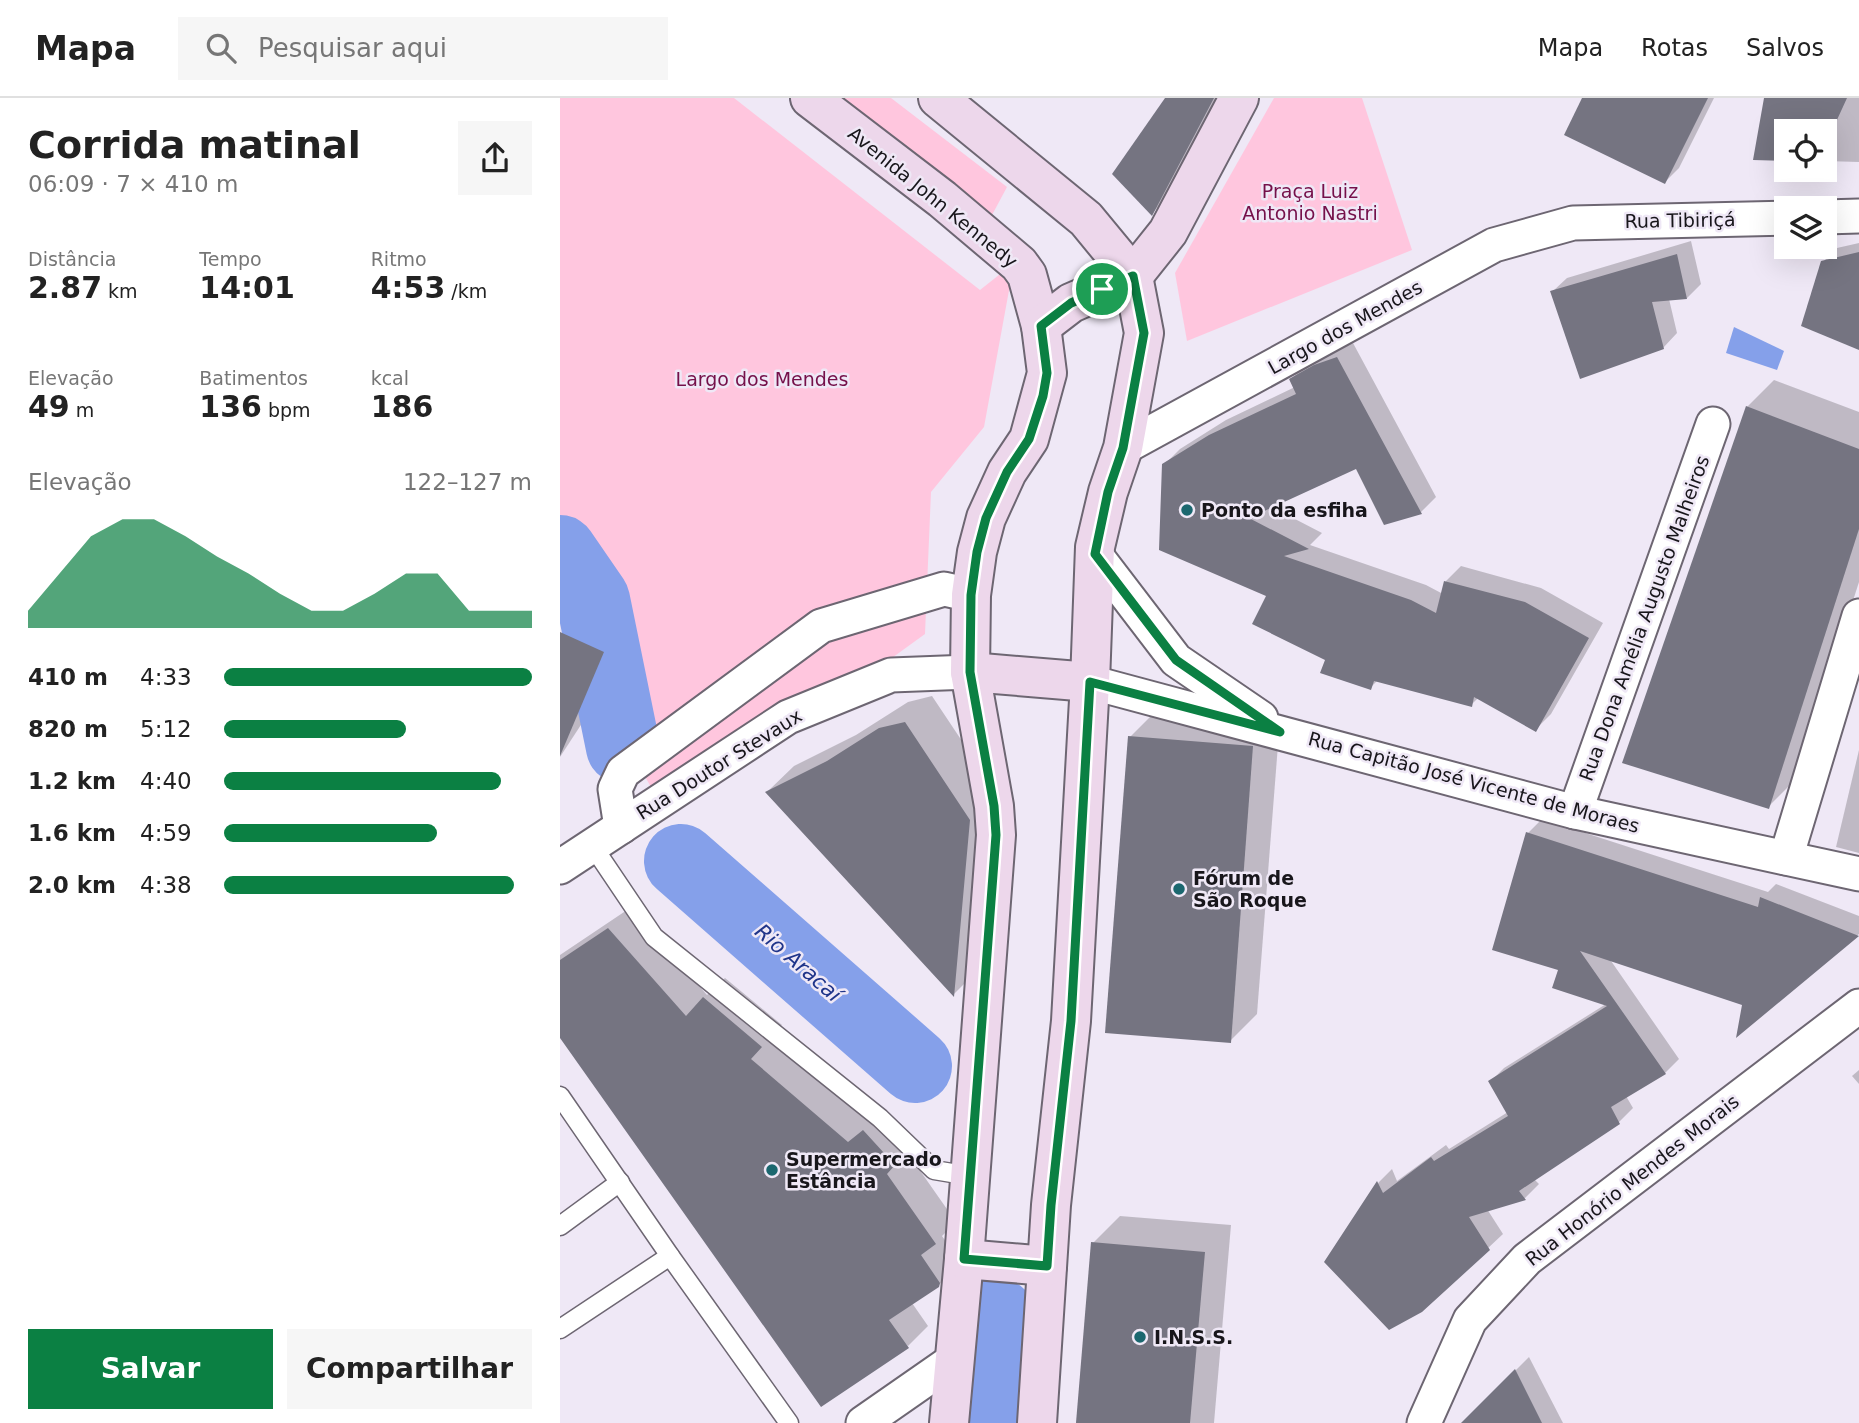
<!DOCTYPE html>
<html lang="pt">
<meta charset="utf-8">
<style>
:root{--surface:#fff;--page:#f6f6f6;--text:#222;--muted:#767676;--line:#e0e0e0;--accent:#0b8043}
body{margin:0;font-family:"DejaVu Sans",sans-serif;background:var(--page);color:var(--text);height:100vh;display:flex;flex-direction:column;font-size:26px;white-space:nowrap}
*{box-sizing:border-box;margin:0}
p{font-size:23px;color:var(--muted)}
.icon{flex:none;width:38px;height:38px;fill:none;stroke:currentColor;stroke-width:2;stroke-linecap:round;stroke-linejoin:round}
.map{position:relative;flex:1;overflow:hidden}
.side{display:flex;flex-direction:column;background:var(--surface);width:560px}
.side>*{flex:none}
.buttons{position:absolute;left:1214px;top:21px;display:grid;gap:14px}
.buttons a{display:grid;place-items:center;width:63px;height:63px;border-radius:0px;background:var(--surface);box-shadow:0 7px 28px #0002;font-size:35px}
.pin{position:absolute;display:grid;place-items:center;width:60px;height:60px;color:#fff;margin:-30px;border:4px solid #fff;border-radius:50%;box-shadow:0 2px 7px #0007}
.round{display:grid;place-items:center;flex:none;width:74px;height:74px;border-radius:0px;background:var(--page)}
.overview{display:flex;align-items:center;justify-content:space-between;height:119px;padding:0 28px}
h1{font-size:38px;font-weight:600;line-height:52px}
.stats{display:grid;grid-template-columns:repeat(3,1fr);gap:10px;height:119px;padding:7px 28px}
.stats div{display:grid;align-content:center}
.stats b{font-size:30px;font-weight:600}
.stats small{font-size:19px;font-weight:400}
.stats p{font-size:19px}
.chart{height:196px;padding:14px 28px}
.chart p{display:flex;justify-content:space-between}
.chart svg{width:100%;height:126px;margin-top:7px;fill:var(--accent);opacity:.7}
.primary-button{display:flex;gap:14px;margin-top:auto;padding:14px 28px}
.primary-button a{flex:1;height:80px;border-radius:0px;background:var(--accent);color:#fff;font-size:28px;font-weight:600;line-height:80px;text-align:center}
.primary-button a+a{background:var(--page);color:var(--text)}
ul{padding:0 28px;list-style:none;font-size:23px}
li{display:grid;grid-template-columns:112px 84px 1fr;align-items:center;height:52px}
li i{height:18px;border-radius:9px;background:var(--accent)}
header{display:flex;align-items:center;gap:42px;box-sizing:border-box;height:98px;padding:0 35px;background:var(--surface);border-bottom:2px solid var(--line)}
header strong{font-size:33px}
nav{display:flex;gap:38px;margin-inline-start:auto;font-size:24px}
.search{width:490px;height:63px;background:var(--page);display:flex;align-items:center;gap:18px;box-sizing:border-box;padding:0 24px;border-radius:0px;color:var(--muted);font-size:26px}
main{display:flex;flex:1;min-height:0}
.map>svg:first-child{display:block}
.green{fill:#ffc6de}
.water{fill:#85a0ea}
.shadow{fill:#0003}
.lines{fill:none;stroke-linecap:round;stroke-linejoin:round}
.river{stroke:#85a0ea;stroke-width:74}
.building{fill:#757481}
.lane-casing{stroke:#6d6672;stroke-width:21}
.street-casing{stroke:#6d6672;stroke-width:37}
.secondary-casing{stroke:#6d6672;stroke-width:42}
.lane{stroke:#fff;stroke-width:18}
.street{stroke:#fff;stroke-width:33}
.secondary{stroke:#edd7eb;stroke-width:38}
.route-casing{stroke:#fff;stroke-width:14}
.route{stroke:#0b8043;stroke-width:9}
.poi-dot{fill:#1b676f;stroke:#efe8f6;stroke-width:2.5}
.labels{text-anchor:middle;dominant-baseline:central;stroke-width:5;stroke-linejoin:round;paint-order:stroke}
.park-label{font-size:19px;fill:#75104a;stroke:#efe8f6}
.street-label{font-size:19px;fill:#18161b;stroke:#efe8f6}
.poi-label{font-size:19px;font-weight:bold;fill:#18161b;stroke:#efe8f6;text-anchor:start}
.water-label{font-size:21px;font-style:italic;fill:#20358a;stroke:#efe8f6}
</style>
<header>
<strong>Mapa</strong>
<div class="search"><svg class="icon" aria-label="search" viewBox="0 0 24 24"><circle cx="10" cy="10" r="6"/><path d="M15 15l6 6"/></svg>Pesquisar aqui</div>
<nav><a>Mapa</a><a>Rotas</a><a>Salvos</a></nav>
</header>
<main>
<section class="side">
<div class="overview"><div><h1>Corrida matinal</h1><p>06:09 · 7 × 410 m</p></div><a class="round"><svg class="icon" aria-label="share" viewBox="0 0 24 24"><path d="M12 15V3M7 8l5-5 5 5M5 13v7h14v-7"/></svg></a></div>
<div class="stats">
<div><p>Distância</p><b>2.87<small> km</small></b></div>
<div><p>Tempo</p><b>14:01</b></div>
<div><p>Ritmo</p><b>4:53<small> /km</small></b></div>
</div>
<div class="stats">
<div><p>Elevação</p><b>49<small> m</small></b></div>
<div><p>Batimentos</p><b>136<small> bpm</small></b></div>
<div><p>kcal</p><b>186</b></div>
</div>
<div class="chart"><p><span>Elevação</span>122–127 m</p>
<svg viewBox="0 0 160 44" preserveAspectRatio="none"><path d="M0 44V38L10 25L20 12L30 6L40 6L50 12L60 19L70 25L80 32L90 38L100 38L110 32L120 25L130 25L140 38L150 38L160 38V44z"/></svg>
</div>
<ul>
<li><b>410 m</b>4:33<i style="width:100%"></i></li>
<li><b>820 m</b>5:12<i style="width:59%"></i></li>
<li><b>1.2 km</b>4:40<i style="width:90%"></i></li>
<li><b>1.6 km</b>4:59<i style="width:69%"></i></li>
<li><b>2.0 km</b>4:38<i style="width:94%"></i></li>
</ul>
<div class="primary-button"><a>Salvar</a><a>Compartilhar</a></div>
</section>
<div class="map">
<svg width="1299" height="1325" viewBox="0 0 1299 1325">
<rect width="100%" height="100%" fill="#efe8f6"/>
<g class="green">
<path d="M 0,0 L 174,0 L 420,192 L 454,165 L 424,329 L 371,394 L 365,536 L 318,570 L 96,698 L 74,659 L 44,499 L 0,430 Z"/>
<path d="M 280,0 L 331,0 L 447,89 L 432,117 Z"/>
<path d="M 714,0 L 802,0 L 852,152 L 627,243 L 615,175 Z"/>
</g>
<path class="water" d="M 1174,229 L 1224,253 L 1217,272 L 1166,255 Z"/>
<g class="shadow">
<path d="M 607,0 L 660,0 L 607,100 L 592,115 Z"/>
<path d="M 1024,0 L 1154,0 L 1119,70 L 1105,84 Z"/>
<path d="M 1206,0 L 1299,0 L 1299,64 L 1265,63 L 1265,33 L 1227,33 Z"/>
<path d="M 1131,143 L 1141,186 L 1127,200 L 1109,201 L 1117,235 L 1103,250 L 992,194 L 1007,180 Z"/>
<path d="M 1299,145 L 1299,250 L 1263,164 L 1277,150 Z"/>
<path d="M 793,245 L 876,399 L 861,414 L 796,368 L 710,408 L 762,435 L 750,447 L 866,487 L 883,496 L 886,483 L 901,468 L 981,490 L 1043,525 L 991,616 L 975,632 L 918,600 L 911,607 L 818,582 L 810,590 L 767,561 L 709,497 L 604,367 L 620,351 L 666,322 L 735,289 L 731,281 L 747,266 L 771,253 Z"/>
<path d="M 1214,282 L 1299,314 L 1299,484 L 1235,682 L 1208,709 L 1187,309 Z"/>
<path d="M 28,516 L 63,533 L 30,613 L 0,659 L 0,548 L 7,537 Z"/>
<path d="M 372,598 L 436,694 L 420,870 L 394,896 L 207,694 L 234,668 L 296,637 L 348,604 Z"/>
<path d="M 597,612 L 720,621 L 697,916 L 670,943 L 570,639 Z"/>
<path d="M 1299,652 L 1299,755 L 1276,749 Z"/>
<path d="M 982,721 L 1208,794 L 1216,786 L 1299,818 L 1299,836 L 1179,935 L 1184,905 L 1049,860 L 1119,961 L 1105,975 L 1066,998 L 1073,1010 L 1059,1024 L 974,1081 L 979,1086 L 965,1100 L 927,1111 L 943,1136 L 861,1213 L 766,1163 L 819,1084 L 832,1071 L 837,1083 L 886,1047 L 889,1051 L 948,1014 L 930,984 L 944,970 L 1046,906 L 1001,871 L 968,735 Z"/>
<path d="M 70,810 L 147,897 L 165,880 L 222,927 L 211,939 L 310,1024 L 325,1012 L 355,1045 L 347,1054 L 396,1124 L 382,1138 L 400,1164 L 378,1188 L 352,1205 L 368,1228 L 348,1248 L 0,937 L 0,857 Z"/>
<path d="M 1299,972 L 1299,986 L 1292,978 Z"/>
<path d="M 560,1118 L 671,1127 L 654,1325 L 518,1325 L 533,1145 Z"/>
<path d="M 969,1259 L 1003,1325 L 917,1325 L 918,1310 Z"/>
</g>
<g class="lines">
<g class="river">
<path d="M 0,454 L 33,502 L 63,649"/>
<path d="M 121,763 L 355,968"/>
<path d="M 429,1325 L 438,1217"/>
</g>
</g>
<g class="building">
<path d="M 605,0 L 654,0 L 592,118 L 552,76 Z"/>
<path d="M 1022,0 L 1148,0 L 1105,86 L 1004,37 Z"/>
<path d="M 1204,0 L 1287,0 L 1265,48 L 1265,33 L 1227,33 L 1227,63 L 1193,62 Z"/>
<path d="M 1299,154 L 1299,252 L 1241,228 L 1261,163 Z"/>
<path d="M 1117,156 L 1127,201 L 1092,204 L 1104,251 L 1020,281 L 990,193 Z"/>
<path d="M 777,259 L 862,416 L 824,427 L 796,371 L 689,420 L 749,451 L 724,458 L 851,502 L 876,515 L 884,483 L 965,504 L 1029,540 L 976,634 L 914,599 L 912,609 L 814,583 L 811,592 L 760,575 L 765,562 L 692,526 L 706,498 L 599,452 L 602,366 L 649,337 L 736,296 L 729,281 L 754,267 Z"/>
<path d="M 1186,308 L 1299,351 L 1299,431 L 1209,711 L 1062,665 Z"/>
<path d="M 0,534 L 44,554 L 0,658 Z"/>
<path d="M 345,624 L 410,722 L 394,899 L 205,694 L 267,663 L 319,630 Z"/>
<path d="M 568,638 L 693,648 L 671,945 L 545,935 Z"/>
<path d="M 966,734 L 1198,809 L 1200,799 L 1299,838 L 1176,940 L 1182,907 L 1020,853 L 1106,976 L 1051,1009 L 1060,1026 L 959,1093 L 966,1102 L 909,1119 L 930,1152 L 862,1214 L 829,1232 L 764,1164 L 817,1083 L 823,1095 L 871,1059 L 874,1063 L 948,1018 L 928,983 L 1047,908 L 992,890 L 998,872 L 932,852 Z"/>
<path d="M 48,830 L 126,918 L 143,899 L 202,949 L 191,961 L 288,1044 L 303,1032 L 335,1067 L 327,1076 L 376,1146 L 361,1157 L 380,1185 L 379,1189 L 329,1222 L 349,1250 L 261,1309 L 0,940 L 0,862 Z"/>
<path d="M 531,1144 L 645,1154 L 630,1325 L 516,1325 Z"/>
<path d="M 955,1271 L 982,1325 L 901,1325 Z"/>
</g>
<g class="lines">
<g class="lane-casing">
<g id="lane">
<path d="M 32,747 L 94,839 L 320,1020 L 374,1072 L 410,1078"/>
<path d="M 0,998 L 110,1158 L 229,1325"/>
<path d="M 0,1128 L 60,1084"/>
<path d="M 0,1231 L 110,1158"/>
</g>
</g>
<g class="street-casing">
<g id="street">
<path d="M 1265,119 L 1299,118"/>
<path d="M 563,350 L 934,147 L 1013,125 L 1227,120"/>
<path d="M 535,456 L 616,562 L 701,620"/>
<path d="M 530,584 L 1015,714 L 1299,776"/>
<path d="M 1015,714 L 1153,326"/>
<path d="M 61,729 L 55,691 L 63,674 L 261,528 L 384,491 L 411,497"/>
<path d="M 1226,760 L 1299,518"/>
<path d="M 0,769 L 228,619 L 331,577 L 410,574"/>
<path d="M 303,1325 L 395,1261"/>
<path d="M 864,1325 L 910,1222 L 967,1161 L 1299,908"/>
</g>
</g>
<g class="secondary-casing">
<g id="secondary">
<path d="M 250,0 L 382,101 L 459,166 L 467,177 L 481,228 L 487,275 L 469,341 L 447,374 L 426,420 L 417,454 L 411,497 L 410,574 L 434,708 L 436,737 L 404,1161 L 389,1325"/>
<path d="M 378,0 L 526,121 L 573,178 L 584,235 L 563,350 L 548,394 L 535,449 L 530,584 L 511,923 L 491,1107 L 477,1325"/>
<path d="M 481,228 L 511,205 L 573,178 L 608,134 L 679,0"/>
<path d="M 410,574 L 530,584"/>
<path d="M 404,1161 L 487,1168"/>
</g>
</g>
<use href="#lane" class="lane"/>
<use href="#street" class="street"/>
<use href="#secondary" class="secondary"/>
</g>
<g class="lines">
<g class="route-casing">
<path id="route" d="M 573,178 L 584,235 L 563,350 L 548,394 L 535,456 L 616,562 L 720,634 L 530,584 L 511,923 L 491,1107 L 487,1168 L 404,1161 L 436,737 L 434,708 L 410,574 L 411,497 L 417,454 L 426,420 L 447,374 L 469,341 L 483,298 L 487,275 L 481,228 L 511,205 Z"/>
</g>
<use href="#route" class="route"/>
</g>
<g class="poi-dot">
<circle cx="627" cy="412" r="7"/>
<circle cx="619" cy="791" r="7"/>
<circle cx="212" cy="1072" r="7"/>
<circle cx="580" cy="1239" r="7"/>
</g>
<g class="labels">
<g class="park-label">
<text x="750" y="93">Praça Luiz<tspan x="750" dy="22">Antonio Nastri</tspan></text>
<text x="202" y="281">Largo dos Mendes</text>
</g>
<g class="street-label">
<text transform="translate(373 99) rotate(39)">Avenida John Kennedy</text>
<text transform="translate(1120 122) rotate(-1)">Rua Tibiriçá</text>
<text transform="translate(785 229) rotate(-29)">Largo dos Mendes</text>
<text transform="translate(1084 520) rotate(-70)">Rua Dona Amélia Augusto Malheiros</text>
<text transform="translate(159 666) rotate(-32)">Rua Doutor Stevaux</text>
<text transform="translate(914 684) rotate(15)">Rua Capitão José Vicente de Moraes</text>
<text transform="translate(1072 1082) rotate(-38)">Rua Honório Mendes Morais</text>
</g>
<g class="poi-label">
<text x="641" y="412">Ponto da esfiha</text>
<text x="633" y="780">Fórum de<tspan x="633" dy="22">São Roque</tspan></text>
<text x="226" y="1061">Supermercado<tspan x="226" dy="22">Estância</tspan></text>
<text x="594" y="1239">I.N.S.S.</text>
</g>
<g class="water-label">
<text transform="translate(238 865) rotate(41)">Rio Aracaí</text>
</g>
</g>
</svg>
<div class="buttons">
<a><svg class="icon" aria-label="locate" viewBox="0 0 24 24"><circle cx="12" cy="12" r="6"/><path d="M12 2v4M12 18v4M2 12h4M18 12h4"/></svg></a>
<a><svg class="icon" aria-label="layers" viewBox="0 0 24 24"><path d="M12 4l9 5-9 5-9-5zM3 14l9 5 9-5"/></svg></a>
</div>
<div class="pin" style="left:542px;top:191px;background:#1e9e55"><svg class="icon" aria-label="arrive" viewBox="0 0 24 24"><path d="M6 21V4h12l-3 4 3 4H6"/></svg></div>
</div>
</main>
